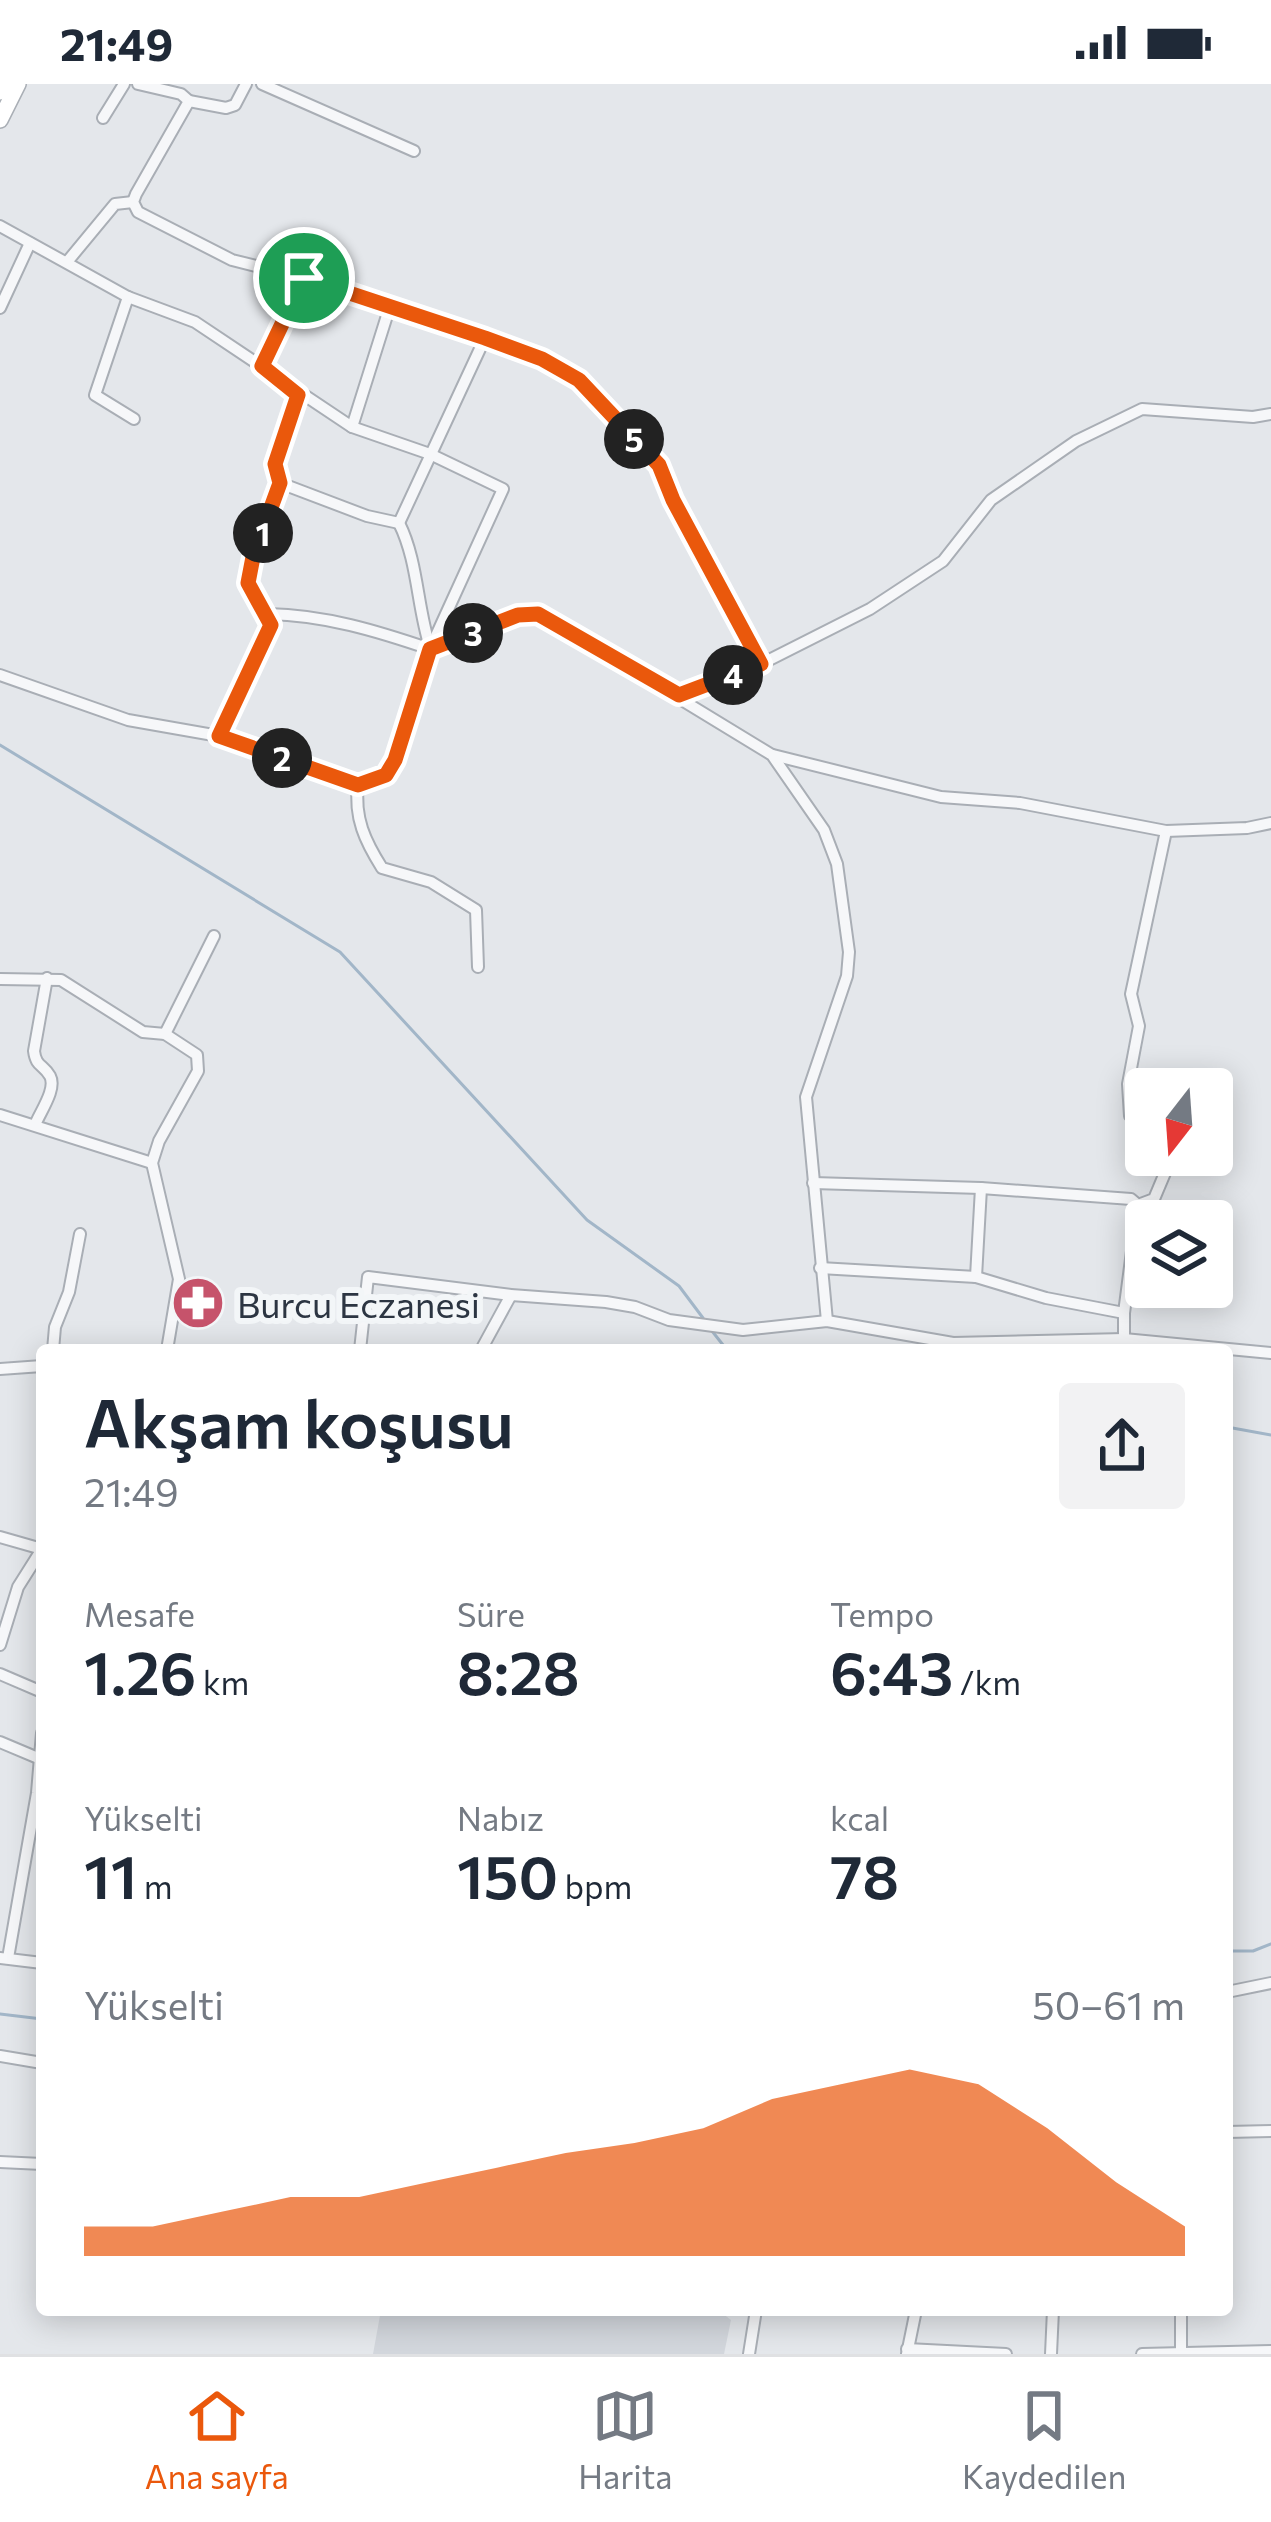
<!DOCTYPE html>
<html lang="tr">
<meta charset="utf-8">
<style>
:root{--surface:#fff;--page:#f2f2f3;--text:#1f2937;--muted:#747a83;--line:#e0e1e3;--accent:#ea580c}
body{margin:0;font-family:Commissioner,sans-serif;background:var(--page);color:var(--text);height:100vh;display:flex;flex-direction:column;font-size:45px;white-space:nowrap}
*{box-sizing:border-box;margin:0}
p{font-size:39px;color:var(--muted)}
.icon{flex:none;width:66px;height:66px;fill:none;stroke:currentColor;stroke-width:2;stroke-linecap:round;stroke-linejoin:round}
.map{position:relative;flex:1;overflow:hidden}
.details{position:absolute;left:36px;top:1260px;width:1197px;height:972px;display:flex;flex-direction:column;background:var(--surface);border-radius:12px;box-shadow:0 6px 30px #0003}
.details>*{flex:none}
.needle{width:78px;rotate:197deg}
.tools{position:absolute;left:1125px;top:984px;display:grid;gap:24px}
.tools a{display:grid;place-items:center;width:108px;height:108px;border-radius:12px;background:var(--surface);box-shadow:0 6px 30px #0003;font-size:60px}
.pin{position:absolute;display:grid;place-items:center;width:102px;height:102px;color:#fff;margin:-51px;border:6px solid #fff;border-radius:50%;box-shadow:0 3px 12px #0007}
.km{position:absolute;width:60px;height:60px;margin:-30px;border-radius:50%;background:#222;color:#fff;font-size:33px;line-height:60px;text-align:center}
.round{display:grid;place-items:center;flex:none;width:126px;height:126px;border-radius:12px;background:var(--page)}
.head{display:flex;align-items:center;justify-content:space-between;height:204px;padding:0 48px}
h1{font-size:66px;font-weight:600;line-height:90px}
.figures{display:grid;grid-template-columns:repeat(3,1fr);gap:18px;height:204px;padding:12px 48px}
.figures div{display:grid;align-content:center}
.figures b{font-size:60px;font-weight:600}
.figures small{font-size:33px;font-weight:400}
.figures p{font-size:33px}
.chart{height:336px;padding:24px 48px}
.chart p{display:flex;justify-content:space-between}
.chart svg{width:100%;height:216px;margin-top:12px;fill:var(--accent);opacity:.7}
.status{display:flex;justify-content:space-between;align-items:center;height:84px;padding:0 60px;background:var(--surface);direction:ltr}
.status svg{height:33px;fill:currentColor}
.tabs{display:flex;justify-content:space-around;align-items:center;height:168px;border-top:3px solid var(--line);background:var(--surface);font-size:33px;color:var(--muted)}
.tabs a{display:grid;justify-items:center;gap:6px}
.tabs .current{color:var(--accent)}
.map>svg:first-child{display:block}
.built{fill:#d2d6dc}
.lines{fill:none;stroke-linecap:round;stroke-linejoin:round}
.stream{stroke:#a2b6c8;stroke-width:3}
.street-casing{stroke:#a9aeb5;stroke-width:14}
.secondary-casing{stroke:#a9aeb5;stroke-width:18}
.street{stroke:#f6f7f9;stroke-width:10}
.secondary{stroke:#fff;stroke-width:15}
.route-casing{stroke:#fff;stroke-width:24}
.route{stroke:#ea580c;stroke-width:15}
.labels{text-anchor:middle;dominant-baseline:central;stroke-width:12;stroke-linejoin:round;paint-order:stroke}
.poi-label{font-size:36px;fill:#2c3542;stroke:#f3f6f8;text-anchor:start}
</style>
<div class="status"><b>21:49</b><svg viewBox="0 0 49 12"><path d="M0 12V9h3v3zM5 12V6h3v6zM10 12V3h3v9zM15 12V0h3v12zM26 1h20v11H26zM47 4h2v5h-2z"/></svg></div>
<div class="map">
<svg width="1271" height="2270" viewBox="0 0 1271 2270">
<rect width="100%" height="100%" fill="#e4e7eb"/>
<path class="built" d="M 381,2226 L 718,2226 L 731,2236 L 724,2270 L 373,2270 Z"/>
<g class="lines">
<g class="stream">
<path d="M 0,661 L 340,868 L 587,1136 L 679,1202 L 703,1234"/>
<path d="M 712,1247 L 727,1266"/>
<path d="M 1227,1343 L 1271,1351"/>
<path d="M 1227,1867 L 1253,1867 L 1271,1860"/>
<path d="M 0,1930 L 42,1935"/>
</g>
<g class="street-casing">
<g id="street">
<path d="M 138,0 L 181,10 L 189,17 L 136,110 L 133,118 L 138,128 L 232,176 L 304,194 L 485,254 L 542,275 L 579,296 L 659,381 L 673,416 L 761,580"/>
<path d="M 262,0 L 414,67"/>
<path d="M 189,17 L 226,24 L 235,21 L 246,0"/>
<path d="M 103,34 L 124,0"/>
<path d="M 0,142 L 128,213 L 195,238 L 352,343 L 430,370 L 503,405 L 430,565 L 395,676 L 385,691 L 358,701 L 219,652 L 128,636 L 0,591"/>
<path d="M 67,178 L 115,120 L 133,118"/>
<path d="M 128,213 L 95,311 L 134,335"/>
<path d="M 0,224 L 30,159"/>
<path d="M 261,282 L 304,194"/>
<path d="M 352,343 L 390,222"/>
<path d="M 280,399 L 275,379 L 299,311"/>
<path d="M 399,439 L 485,254"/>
<path d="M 399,439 C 418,477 417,523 430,563"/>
<path d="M 268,530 C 325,531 377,547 430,565 L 518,531 L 539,529 L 772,671 L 824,746 L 837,780 L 849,868 L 847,892 L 806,1013 L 827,1237"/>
<path d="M 678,611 L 761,580 L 870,525 L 943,477 L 991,416 L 1076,357 L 1142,325 L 1253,333 L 1271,330"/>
<path d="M 219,652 L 271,541 L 248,499 L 253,473 L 280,399 L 367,432 L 399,439"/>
<path d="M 773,671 L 941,713 L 1020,719 L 1166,747 L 1247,744 L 1271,739"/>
<path d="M 358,701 C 354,734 365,757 382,784 L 431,798 L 476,826 L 478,883"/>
<path d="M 0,895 L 61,896 L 143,948 L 165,950 L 197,971 L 198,987 L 159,1057 L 152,1079 L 179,1195 L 167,1266"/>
<path d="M 165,950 L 214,852"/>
<path d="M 0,1031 L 152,1079"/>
<path d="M 35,1041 C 40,1028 57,1005 50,992 C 43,980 36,983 34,967 L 47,894"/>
<path d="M 1146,1044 L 1130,1032 L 1128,1000 L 1139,942 L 1131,910 L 1166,747"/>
<path d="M 813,1099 L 981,1104 L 1131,1115 L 1138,1121 L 1124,1229 L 1124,1255"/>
<path d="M 1138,1121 L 1154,1115 L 1170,1077 L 1167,1071"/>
<path d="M 820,1184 L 976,1193 L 1046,1214 L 1124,1229"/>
<path d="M 976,1193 L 981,1104"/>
<path d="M 53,1266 L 55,1243 L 69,1208 L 80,1150"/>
<path d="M 360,1266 L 368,1193 L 511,1211 L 606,1218 L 635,1223 L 669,1236 L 743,1246 L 827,1237 L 953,1259 L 1124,1255 L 1271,1269"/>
<path d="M 481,1266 L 511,1211"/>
<path d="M 0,1285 L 42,1282"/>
<path d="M 0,1453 L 42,1465"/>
<path d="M 0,1561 L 18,1503 L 42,1465"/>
<path d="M 0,1590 L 42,1608"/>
<path d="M 0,1658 L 38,1674"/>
<path d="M 0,1874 L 42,1879"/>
<path d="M 8,1874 L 37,1709 L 42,1649"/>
<path d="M 1227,1908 L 1271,1899"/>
<path d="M 0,1972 L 42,1979"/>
<path d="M 1227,2048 L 1271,2047"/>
<path d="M 0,2078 L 42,2080"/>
<path d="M 907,2265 L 1006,2270"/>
<path d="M 1181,2269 L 1181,2226"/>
<path d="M 749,2270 L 756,2226"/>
<path d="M 907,2270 L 916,2226"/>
<path d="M 1051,2270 L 1053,2226"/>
<path d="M 1142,2270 L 1271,2267"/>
</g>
</g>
<g class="secondary-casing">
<g id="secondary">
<path d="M 0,8 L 4,0"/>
<path d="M 0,36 L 18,0"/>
</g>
</g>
<use href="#street" class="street"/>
<use href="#secondary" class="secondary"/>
</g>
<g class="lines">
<g class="route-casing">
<path id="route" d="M 304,194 L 485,254 L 542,275 L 579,296 L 659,381 L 673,416 L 761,580 L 679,611 L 538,530 L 518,531 L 430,565 L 395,676 L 386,691 L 358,701 L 219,652 L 271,541 L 248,499 L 253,473 L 280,399 L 275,380 L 298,311 L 262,282 Z"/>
</g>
<use href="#route" class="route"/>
</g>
<defs>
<g id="pharmacy-disc" transform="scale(2.7)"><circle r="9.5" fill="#c6536b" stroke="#f3f6f8"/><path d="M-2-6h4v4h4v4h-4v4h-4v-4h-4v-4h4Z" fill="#fff"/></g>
</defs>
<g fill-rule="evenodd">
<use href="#pharmacy-disc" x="198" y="1219"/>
</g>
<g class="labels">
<g class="poi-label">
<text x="237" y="1219">Burcu Eczanesi</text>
</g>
</g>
</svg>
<div class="tools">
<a><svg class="needle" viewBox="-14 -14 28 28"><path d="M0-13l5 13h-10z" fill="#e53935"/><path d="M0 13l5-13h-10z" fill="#747a83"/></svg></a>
<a><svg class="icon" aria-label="layers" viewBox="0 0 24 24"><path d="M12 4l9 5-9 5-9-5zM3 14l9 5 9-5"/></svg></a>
</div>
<div class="pin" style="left:304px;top:194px;background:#1e9e55"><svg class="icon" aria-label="arrive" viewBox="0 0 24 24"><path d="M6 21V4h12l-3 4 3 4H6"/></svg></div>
<b class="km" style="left:263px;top:449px">1</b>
<b class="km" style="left:282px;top:674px">2</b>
<b class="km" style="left:473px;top:549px">3</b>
<b class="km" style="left:733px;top:591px">4</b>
<b class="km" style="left:634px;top:355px">5</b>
<section class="details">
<div class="head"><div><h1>Akşam koşusu</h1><p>21:49</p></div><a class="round"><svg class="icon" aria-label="share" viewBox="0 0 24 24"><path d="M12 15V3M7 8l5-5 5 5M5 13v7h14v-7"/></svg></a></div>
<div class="figures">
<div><p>Mesafe</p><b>1.26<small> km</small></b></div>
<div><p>Süre</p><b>8:28</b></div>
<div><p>Tempo</p><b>6:43<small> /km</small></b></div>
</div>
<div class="figures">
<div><p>Yükselti</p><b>11<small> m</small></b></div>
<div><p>Nabız</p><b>150<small> bpm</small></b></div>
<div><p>kcal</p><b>78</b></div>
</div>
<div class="chart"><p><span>Yükselti</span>50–61 m</p>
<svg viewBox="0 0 160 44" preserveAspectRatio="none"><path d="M0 44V38L10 38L20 35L30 32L40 32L50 29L60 26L70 23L80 21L90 18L100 12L110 9L120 6L130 9L140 18L150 29L160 38V44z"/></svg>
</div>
</section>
</div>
<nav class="tabs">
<a class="current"><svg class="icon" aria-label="home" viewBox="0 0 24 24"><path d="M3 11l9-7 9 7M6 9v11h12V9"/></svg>Ana sayfa</a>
<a><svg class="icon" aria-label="map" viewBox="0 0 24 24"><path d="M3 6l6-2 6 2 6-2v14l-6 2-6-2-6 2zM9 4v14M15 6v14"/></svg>Harita</a>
<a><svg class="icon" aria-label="saved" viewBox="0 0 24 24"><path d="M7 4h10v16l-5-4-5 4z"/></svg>Kaydedilen</a>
</nav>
